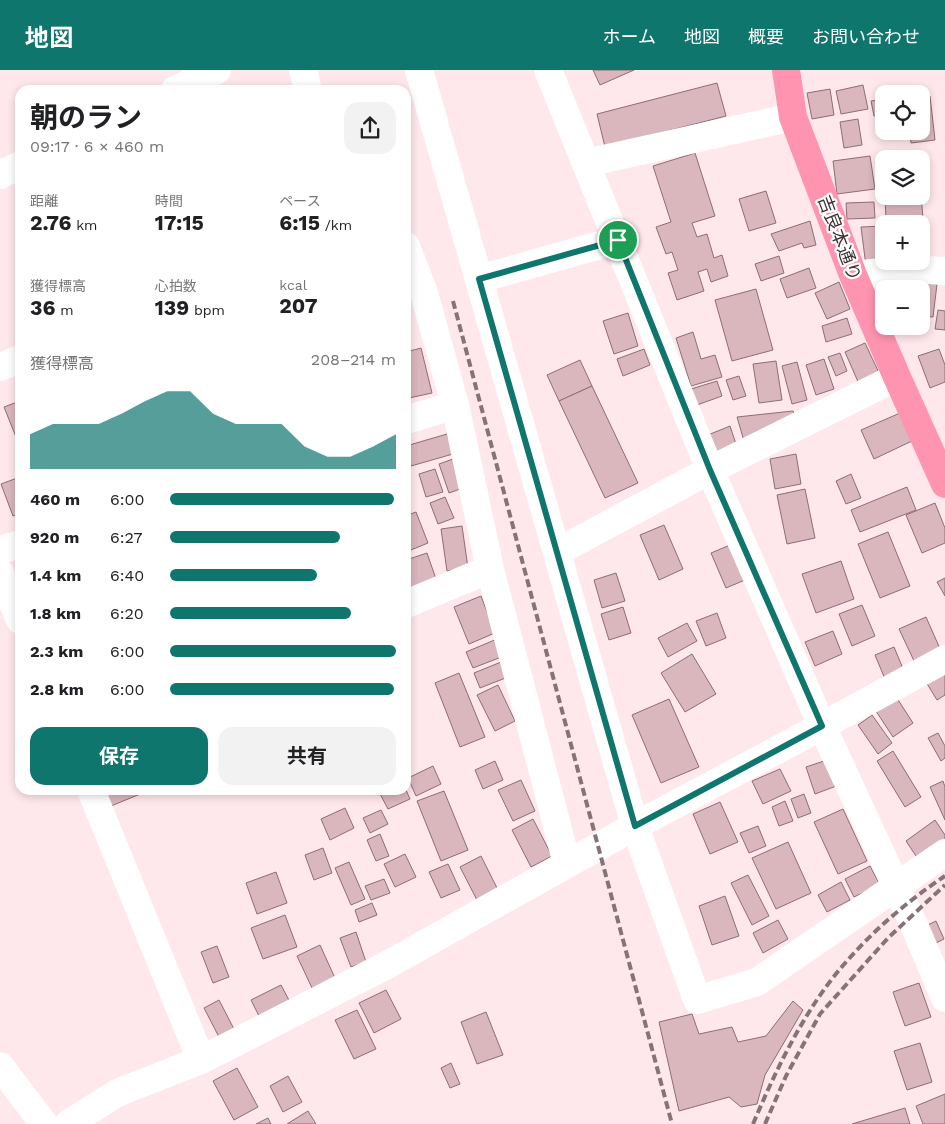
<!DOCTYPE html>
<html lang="ja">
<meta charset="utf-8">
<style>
:root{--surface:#fff;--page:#f2f2f2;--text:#202124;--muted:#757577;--accent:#0f766e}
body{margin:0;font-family:"Work Sans","Noto Sans JP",sans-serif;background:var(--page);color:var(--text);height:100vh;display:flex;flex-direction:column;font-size:19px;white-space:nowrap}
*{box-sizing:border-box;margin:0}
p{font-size:16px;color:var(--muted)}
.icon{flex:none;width:28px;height:28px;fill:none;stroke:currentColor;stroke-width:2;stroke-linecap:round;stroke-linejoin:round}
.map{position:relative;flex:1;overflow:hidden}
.details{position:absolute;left:15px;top:15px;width:396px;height:710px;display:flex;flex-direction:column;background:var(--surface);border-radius:15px;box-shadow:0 2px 8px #0003}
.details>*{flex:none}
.fabs{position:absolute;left:875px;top:15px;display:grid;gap:10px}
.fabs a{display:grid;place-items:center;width:55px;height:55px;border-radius:10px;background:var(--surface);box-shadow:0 2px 8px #0003;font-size:25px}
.pin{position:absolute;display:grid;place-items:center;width:42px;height:42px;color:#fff;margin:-21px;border:2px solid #fff;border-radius:50%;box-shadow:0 1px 5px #0007}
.round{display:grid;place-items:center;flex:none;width:52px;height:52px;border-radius:15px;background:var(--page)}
.headline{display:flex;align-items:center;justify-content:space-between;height:85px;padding:0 15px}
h1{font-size:28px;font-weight:700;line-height:38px}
.metrics{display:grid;grid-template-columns:repeat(3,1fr);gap:8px;height:85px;padding:5px 15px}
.metrics div{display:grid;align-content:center}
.metrics b{font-size:21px;font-weight:700}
.metrics small{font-size:14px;font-weight:400}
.metrics p{font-size:14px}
.chart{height:140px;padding:10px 15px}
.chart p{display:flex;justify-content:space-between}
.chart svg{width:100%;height:90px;margin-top:5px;fill:var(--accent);opacity:.7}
.cta{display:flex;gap:10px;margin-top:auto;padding:10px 15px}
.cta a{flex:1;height:58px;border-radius:15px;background:var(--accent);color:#fff;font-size:20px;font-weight:700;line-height:58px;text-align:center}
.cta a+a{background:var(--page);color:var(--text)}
ul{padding:0 15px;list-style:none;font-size:16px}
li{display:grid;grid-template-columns:80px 60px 1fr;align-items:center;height:38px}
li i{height:12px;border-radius:6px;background:var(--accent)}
header{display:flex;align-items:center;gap:30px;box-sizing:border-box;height:70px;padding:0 25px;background:var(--accent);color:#fff}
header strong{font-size:24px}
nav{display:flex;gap:28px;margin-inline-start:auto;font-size:18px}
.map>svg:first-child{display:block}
.building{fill:#dab6bd;stroke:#8e6d74}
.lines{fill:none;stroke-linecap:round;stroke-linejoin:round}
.minor{stroke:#fff;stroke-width:28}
.highway{stroke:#fe94af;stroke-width:28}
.rail{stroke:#857377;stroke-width:4;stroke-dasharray:8 4;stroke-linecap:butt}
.route-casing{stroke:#fff;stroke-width:10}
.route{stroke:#0f766e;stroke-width:6}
.labels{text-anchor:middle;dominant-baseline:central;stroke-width:4.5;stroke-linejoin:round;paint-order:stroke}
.street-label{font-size:18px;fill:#3c2e31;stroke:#fff}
</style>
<header>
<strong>地図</strong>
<nav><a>ホーム</a><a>地図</a><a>概要</a><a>お問い合わせ</a></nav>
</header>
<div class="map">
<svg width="945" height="1054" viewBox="0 0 945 1054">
<rect width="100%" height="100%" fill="#ffe8ec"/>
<g class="building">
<path d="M 593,0 L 634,0 L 600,15 Z"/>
<path d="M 717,13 L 726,46 L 605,77 L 597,44 Z"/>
<path d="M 863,15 L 868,39 L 841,44 L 836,21 Z"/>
<path d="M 830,19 L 834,45 L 812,49 L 807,23 Z"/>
<path d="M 930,26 L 935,70 L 911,73 L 910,61 L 921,61 L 921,27 Z"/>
<path d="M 884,29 L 884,44 L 874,46 L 871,31 Z"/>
<path d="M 858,49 L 862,75 L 844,78 L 840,52 Z"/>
<path d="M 695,83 L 715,146 L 692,153 L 697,167 L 707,164 L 714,188 L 722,185 L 728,206 L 711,212 L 707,199 L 698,202 L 704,221 L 677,230 L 668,203 L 678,200 L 672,182 L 666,184 L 656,157 L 671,152 L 653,96 Z"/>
<path d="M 870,86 L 875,119 L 837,124 L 833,91 Z"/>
<path d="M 766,121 L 776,153 L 749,161 L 739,129 Z"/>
<path d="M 921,124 L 923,149 L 886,151 L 885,126 L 921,126 Z"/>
<path d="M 874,132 L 875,148 L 847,149 L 846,133 Z"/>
<path d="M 810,151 L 816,175 L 804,178 L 802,173 L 779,181 L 771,164 Z"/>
<path d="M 884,156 L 884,191 L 866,196 L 861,157 Z"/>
<path d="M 779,186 L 784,203 L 761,211 L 755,194 Z"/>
<path d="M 809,198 L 816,218 L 787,228 L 780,209 Z"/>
<path d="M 839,212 L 850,239 L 827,249 L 815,223 Z"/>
<path d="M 923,212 L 937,214 L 933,247 L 921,246 Z"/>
<rect x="890" y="214" width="25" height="5"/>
<path d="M 756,219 L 773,280 L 732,291 L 715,230 Z"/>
<path d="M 938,240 L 945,241 L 945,260 L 935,259 Z"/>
<path d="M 628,243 L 638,276 L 614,284 L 603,251 Z"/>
<path d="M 847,248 L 852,264 L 826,272 L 822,256 Z"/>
<rect x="890" y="256" width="25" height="3"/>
<path d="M 693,262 L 701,289 L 715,285 L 722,307 L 691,316 L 676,268 Z"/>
<path d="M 865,273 L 880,305 L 859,314 L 845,282 Z"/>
<path d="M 421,278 L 432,323 L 409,328 L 406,318 L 406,282 Z"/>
<path d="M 644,279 L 650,295 L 623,306 L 617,289 Z"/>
<path d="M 939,279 L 945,295 L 945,312 L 930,318 L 918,286 Z"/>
<path d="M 840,283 L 847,301 L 836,306 L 828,287 Z"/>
<path d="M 824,289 L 834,319 L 816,325 L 806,295 Z"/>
<path d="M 580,290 L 592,316 L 559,331 L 547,305 Z"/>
<path d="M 776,291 L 782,330 L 759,333 L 753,294 Z"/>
<path d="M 797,292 L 807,330 L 792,334 L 782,296 Z"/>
<path d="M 739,306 L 746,326 L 733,330 L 726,310 Z"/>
<path d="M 717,311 L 722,326 L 697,335 L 691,319 Z"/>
<path d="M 592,316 L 638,413 L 605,428 L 559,331 Z"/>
<path d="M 20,331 L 20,365 L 16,367 L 4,337 Z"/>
<path d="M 793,341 L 795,348 L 744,371 L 737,347 Z"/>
<path d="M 900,343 L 912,371 L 874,389 L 861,360 Z"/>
<path d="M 730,356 L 737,377 L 711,387 L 703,367 Z"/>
<path d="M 447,364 L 453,384 L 411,396 L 406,376 Z"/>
<path d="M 796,384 L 801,414 L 775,419 L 770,389 Z"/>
<path d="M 453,389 L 463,418 L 449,423 L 439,394 Z"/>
<path d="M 435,399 L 443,422 L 426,427 L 419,404 Z"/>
<path d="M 851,404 L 861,428 L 846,434 L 836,411 Z"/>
<path d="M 20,407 L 20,443 L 13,446 L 1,414 Z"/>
<path d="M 907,417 L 916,440 L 860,462 L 851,440 Z"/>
<path d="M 805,419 L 815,468 L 787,474 L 777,425 Z"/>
<path d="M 445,427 L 454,448 L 438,454 L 430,433 Z"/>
<path d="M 935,433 L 945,458 L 945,473 L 922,483 L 906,445 Z"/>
<path d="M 416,442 L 428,473 L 406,482 L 406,446 Z"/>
<path d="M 664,455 L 683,499 L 659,510 L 640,465 Z"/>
<path d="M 462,456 L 468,498 L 447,501 L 441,459 Z"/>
<path d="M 888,462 L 910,516 L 880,528 L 858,474 Z"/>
<path d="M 730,475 L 745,510 L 726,518 L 711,483 Z"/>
<path d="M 427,483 L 436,509 L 406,519 L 406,490 Z"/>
<path d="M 841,491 L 854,529 L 816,543 L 802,504 Z"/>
<path d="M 616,503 L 625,531 L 602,538 L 594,510 Z"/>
<path d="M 945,508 L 945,526 L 937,512 Z"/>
<path d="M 481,526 L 495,563 L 469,574 L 454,537 Z"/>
<path d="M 862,535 L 875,566 L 852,576 L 839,544 Z"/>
<path d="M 623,537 L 631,563 L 609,570 L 601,544 Z"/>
<path d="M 717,543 L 726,568 L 706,576 L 696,551 Z"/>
<path d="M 926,547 L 941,581 L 915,593 L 899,559 Z"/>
<path d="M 687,553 L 697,571 L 668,587 L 658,568 Z"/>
<path d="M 833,561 L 842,584 L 815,596 L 805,572 Z"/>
<path d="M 497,569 L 504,586 L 473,598 L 466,582 Z"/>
<path d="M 894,577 L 904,601 L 885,609 L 875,585 Z"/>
<path d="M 692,584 L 716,624 L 685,642 L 661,603 Z"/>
<path d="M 501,592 L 508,607 L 480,618 L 474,603 Z"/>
<path d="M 945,600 L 945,625 L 937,630 L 926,612 Z"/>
<path d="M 459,603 L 485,667 L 460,677 L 435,613 Z"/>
<path d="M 498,615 L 515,651 L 495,661 L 477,625 Z"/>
<path d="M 893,622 L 913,653 L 893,667 L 872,635 Z"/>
<path d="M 669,629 L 699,697 L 661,713 L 632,645 Z"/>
<path d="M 872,645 L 892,673 L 878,684 L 858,655 Z"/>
<path d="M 938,663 L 945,676 L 945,688 L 941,691 L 928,668 Z"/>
<path d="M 893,681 L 921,727 L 905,737 L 877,691 Z"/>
<path d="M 830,689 L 839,715 L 815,724 L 806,697 Z"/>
<path d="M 495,691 L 503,710 L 483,719 L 475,700 Z"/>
<path d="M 433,696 L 441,714 L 416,726 L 408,708 Z"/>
<path d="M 780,699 L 791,721 L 763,734 L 752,711 Z"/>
<path d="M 521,710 L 535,741 L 513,751 L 498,720 Z"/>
<path d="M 943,711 L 945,717 L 945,750 L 930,717 Z"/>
<path d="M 105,720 L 144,720 L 145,722 L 111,736 Z"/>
<path d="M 378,720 L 406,720 L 410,729 L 388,739 Z"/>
<path d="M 444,721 L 468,780 L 441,791 L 417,731 Z"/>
<path d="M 804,724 L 811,743 L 798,748 L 791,729 Z"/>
<path d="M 785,731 L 793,751 L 779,756 L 772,737 Z"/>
<path d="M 720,732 L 738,772 L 710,784 L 693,744 Z"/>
<path d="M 345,738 L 354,758 L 330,770 L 321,749 Z"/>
<path d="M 843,739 L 867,791 L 838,804 L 814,752 Z"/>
<path d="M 381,740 L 388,754 L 370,763 L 363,748 Z"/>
<path d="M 533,749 L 552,786 L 531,797 L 512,760 Z"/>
<path d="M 935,750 L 945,765 L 945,775 L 920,792 L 906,771 Z"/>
<path d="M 758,756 L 766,776 L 749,783 L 740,763 Z"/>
<path d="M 380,764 L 389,786 L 376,791 L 367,770 Z"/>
<path d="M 788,772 L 811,823 L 776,839 L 752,788 Z"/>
<path d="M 323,778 L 332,803 L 314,810 L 305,785 Z"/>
<path d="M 405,784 L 416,807 L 395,817 L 384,794 Z"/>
<path d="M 481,786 L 499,822 L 478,832 L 460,797 Z"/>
<path d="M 349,792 L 365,829 L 351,835 L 335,798 Z"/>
<path d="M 448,794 L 460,820 L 441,828 L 429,802 Z"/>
<path d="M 870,796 L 880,815 L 854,827 L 845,809 Z"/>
<path d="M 276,802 L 287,833 L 257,844 L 246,813 Z"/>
<path d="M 748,805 L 769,846 L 752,855 L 731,813 Z"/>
<path d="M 384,809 L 390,823 L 371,830 L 365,816 Z"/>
<path d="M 841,812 L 850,830 L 827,842 L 818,825 Z"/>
<path d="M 725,826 L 739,866 L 712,875 L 699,836 Z"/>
<path d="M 372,833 L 377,845 L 359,852 L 355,840 Z"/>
<path d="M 285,845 L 297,877 L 263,889 L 251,858 Z"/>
<path d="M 778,850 L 788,869 L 763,883 L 753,863 Z"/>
<path d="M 936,851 L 944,869 L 928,877 L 919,859 Z"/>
<path d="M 356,862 L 366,892 L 351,897 L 340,868 Z"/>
<path d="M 320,875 L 335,908 L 312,918 L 297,886 Z"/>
<path d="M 217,876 L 229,907 L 213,913 L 201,882 Z"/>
<path d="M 919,913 L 931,947 L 905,956 L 893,922 Z"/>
<path d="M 281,915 L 290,932 L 260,948 L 251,930 Z"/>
<path d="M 386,920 L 401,949 L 374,963 L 359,933 Z"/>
<path d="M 219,930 L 234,959 L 219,967 L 204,938 Z"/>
<path d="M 793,931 L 803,940 L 765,1005 L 757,1034 L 741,1037 L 729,1027 L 679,1041 L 659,952 L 692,944 L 699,964 L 732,957 L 738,972 L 766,966 Z"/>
<path d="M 357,940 L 376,979 L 354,989 L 335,950 Z"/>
<path d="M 486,942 L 503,985 L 477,994 L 461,952 Z"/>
<path d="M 920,973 L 932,1012 L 907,1020 L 894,981 Z"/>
<path d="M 451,993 L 460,1014 L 450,1018 L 441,998 Z"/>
<path d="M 237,998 L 258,1037 L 234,1050 L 213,1011 Z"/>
<path d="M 288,1006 L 302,1032 L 283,1042 L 270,1016 Z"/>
<path d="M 945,1024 L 945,1054 L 923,1054 L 916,1036 Z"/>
<path d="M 905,1038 L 910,1054 L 852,1054 Z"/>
<path d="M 308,1041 L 316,1054 L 287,1054 Z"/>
<path d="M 268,1048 L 271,1054 L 256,1054 Z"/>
</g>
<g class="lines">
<g class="minor">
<path d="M 303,0 L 308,20"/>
<path d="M 419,0 L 635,756 L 697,930 L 757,912 L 945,783"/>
<path d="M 548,0 L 710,400 L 822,656 L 914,855 L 945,928"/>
<path d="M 175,20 L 217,0"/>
<path d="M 586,93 L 793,47"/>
<path d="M 0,105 L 20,95"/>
<path d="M 406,176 L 424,223 L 455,335 L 490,499 L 567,794"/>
<path d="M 853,205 L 909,199 L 945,201"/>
<path d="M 479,209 L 618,170"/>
<path d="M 0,297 L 20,289"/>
<path d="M 406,350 L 455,335"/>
<path d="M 0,480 L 20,474"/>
<path d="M 557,482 L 710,400 L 897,307"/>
<path d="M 0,503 L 20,550"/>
<path d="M 406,534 L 490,499"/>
<path d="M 91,720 L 201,990"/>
<path d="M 0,996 L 44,1054"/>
<path d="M 68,1054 L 117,1023 L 201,990 L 387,895 L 635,756 L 822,656 L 945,589"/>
</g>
<path class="highway" d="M 786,0 L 793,47 L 853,205 L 897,307 L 945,414"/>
<g class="rail">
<path d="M 453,231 L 672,1054"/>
<path d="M 753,1054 C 770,1014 788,975 811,939 C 844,886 894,840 945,806"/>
<path d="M 765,1054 L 786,1006 L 820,944 L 888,868 L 945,815"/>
</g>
</g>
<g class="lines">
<g class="route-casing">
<path id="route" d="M 618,170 L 710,400 L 822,656 L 635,756 L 479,209 Z"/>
</g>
<use href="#route" class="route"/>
</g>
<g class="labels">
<g class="street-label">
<text transform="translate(840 168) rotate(69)">吉良本通り</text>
</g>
</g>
</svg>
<div class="fabs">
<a><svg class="icon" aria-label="locate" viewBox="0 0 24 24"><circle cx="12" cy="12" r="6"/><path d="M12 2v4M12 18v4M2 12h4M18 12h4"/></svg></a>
<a><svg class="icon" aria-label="layers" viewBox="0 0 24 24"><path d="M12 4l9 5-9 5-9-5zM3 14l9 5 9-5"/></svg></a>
<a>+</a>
<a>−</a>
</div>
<div class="pin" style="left:618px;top:170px;background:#1e9e55"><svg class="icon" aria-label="arrive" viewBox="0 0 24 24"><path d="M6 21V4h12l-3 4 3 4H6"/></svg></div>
<section class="details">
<div class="headline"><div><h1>朝のラン</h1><p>09:17 · 6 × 460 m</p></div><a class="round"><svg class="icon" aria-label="share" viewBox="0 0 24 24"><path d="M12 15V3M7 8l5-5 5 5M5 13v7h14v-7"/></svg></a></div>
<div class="metrics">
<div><p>距離</p><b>2.76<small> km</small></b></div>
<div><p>時間</p><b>17:15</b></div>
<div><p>ペース</p><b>6:15<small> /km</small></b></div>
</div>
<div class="metrics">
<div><p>獲得標高</p><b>36<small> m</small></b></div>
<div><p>心拍数</p><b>139<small> bpm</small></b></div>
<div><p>kcal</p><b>207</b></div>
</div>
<div class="chart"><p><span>獲得標高</span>208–214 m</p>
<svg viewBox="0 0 160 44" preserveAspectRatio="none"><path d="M0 44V27L10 22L20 22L30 22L40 17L50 11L60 6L70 6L80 17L90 22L100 22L110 22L120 33L130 38L140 38L150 33L160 27V44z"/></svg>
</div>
<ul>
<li><b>460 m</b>6:00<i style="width:99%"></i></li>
<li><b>920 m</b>6:27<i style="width:75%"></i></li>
<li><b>1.4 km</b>6:40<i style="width:65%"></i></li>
<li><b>1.8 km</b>6:20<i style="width:80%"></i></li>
<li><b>2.3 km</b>6:00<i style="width:100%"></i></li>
<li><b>2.8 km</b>6:00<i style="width:99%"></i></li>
</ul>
<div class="cta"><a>保存</a><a>共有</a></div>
</section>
</div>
